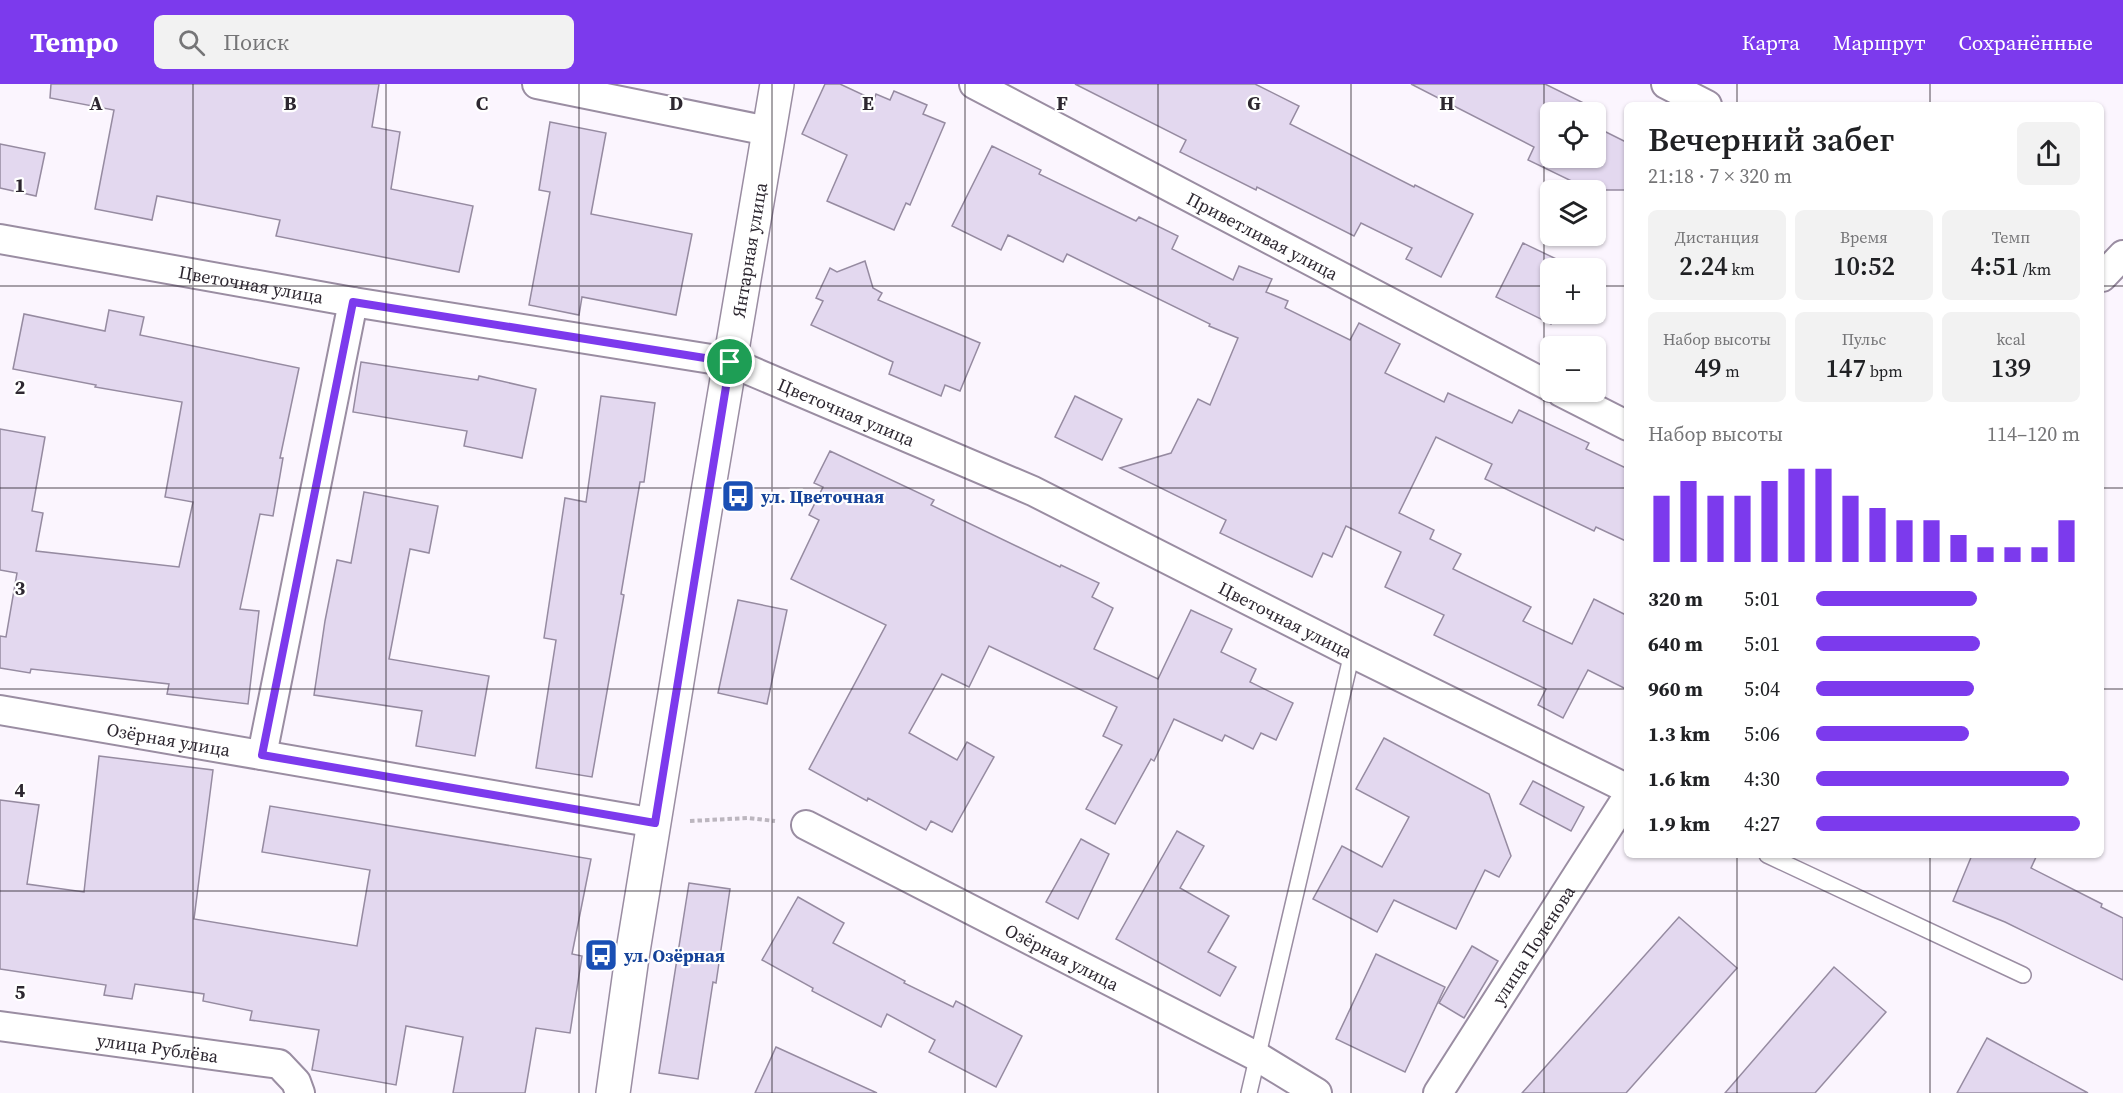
<!DOCTYPE html>
<html lang="ru">
<meta charset="utf-8">
<style>
:root{--surface:#fff;--page:#f2f2f2;--text:#202124;--muted:#757577;--accent:#7c3aed}
body{margin:0;font-family:"Source Serif 4",serif;background:var(--page);color:var(--text);height:100vh;display:flex;flex-direction:column;font-size:22px;white-space:nowrap}
*{box-sizing:border-box;margin:0}
p{font-size:20px;color:var(--muted)}
.icon{flex:none;width:33px;height:33px;fill:none;stroke:currentColor;stroke-width:2;stroke-linecap:round;stroke-linejoin:round}
.map{position:relative;flex:1;overflow:hidden}
.sheet{position:absolute;left:1624px;top:18px;width:480px;height:756px;display:flex;flex-direction:column;background:var(--surface);border-radius:9px;box-shadow:0 2px 4px #0004}
.sheet>*{flex:none}
.fabs{position:absolute;left:1540px;top:18px;display:grid;gap:12px}
.fabs a{display:grid;place-items:center;width:66px;height:66px;border-radius:9px;background:var(--surface);box-shadow:0 2px 4px #0004;font-size:30px}
.pin{position:absolute;display:grid;place-items:center;width:51px;height:51px;color:#fff;margin:-26px;border:3px solid #fff;border-radius:50%;box-shadow:0 2px 6px #0007}
.round{display:grid;place-items:center;flex:none;width:63px;height:63px;border-radius:9px;background:var(--page)}
.head{display:flex;align-items:center;justify-content:space-between;height:102px;padding:0 24px}
h1{font-size:33px;font-weight:600;line-height:45px}
.stats{display:grid;grid-template-columns:repeat(3,1fr);gap:9px;height:102px;padding:6px 24px}
.stats div{display:grid;align-content:center;border-radius:9px;background:var(--page);text-align:center}
.stats b{font-size:26px;font-weight:600}
.stats small{font-size:16px;font-weight:400}
.stats p{font-size:16px}
.chart{height:168px;padding:12px 24px}
.chart p{display:flex;justify-content:space-between}
.chart svg{width:100%;height:108px;margin-top:6px;stroke:var(--accent);stroke-width:6}
ul{padding:0 24px;list-style:none;font-size:20px}
li{display:grid;grid-template-columns:96px 72px 1fr;align-items:center;height:45px}
li i{height:15px;border-radius:8px;background:var(--accent)}
header{display:flex;align-items:center;gap:36px;box-sizing:border-box;height:84px;padding:0 30px;background:var(--accent);color:#fff}
header strong{font-size:28px}
nav{display:flex;gap:33px;margin-inline-start:auto;font-size:21px}
.search{width:420px;height:54px;background:var(--page);display:flex;align-items:center;gap:15px;box-sizing:border-box;padding:0 21px;border-radius:9px;color:var(--muted);font-size:22px}
.map>svg:first-child{display:block}
.building{fill:#e3d8ef;stroke:#968ba1;stroke-width:1.5}
.lines{fill:none;stroke-linecap:round;stroke-linejoin:round}
.service-casing{stroke:#9a8da2;stroke-width:18}
.minor-casing{stroke:#9a8da2;stroke-width:32}
.tertiary-casing{stroke:#9a8da2;stroke-width:36}
.path{stroke:#bcb6bf;stroke-width:4;stroke-dasharray:4.5 3;stroke-linecap:butt}
.service{stroke:#fff;stroke-width:15}
.minor{stroke:#fff;stroke-width:28}
.tertiary{stroke:#fff;stroke-width:33}
.route-casing{stroke:#fff;stroke-width:12}
.route{stroke:#7c3aed;stroke-width:8}
.grid{fill:none;stroke:#2d2730;stroke-width:1.5;stroke-opacity:0.55}
.labels{text-anchor:middle;dominant-baseline:central;stroke-width:4.5;stroke-linejoin:round;paint-order:stroke}
.street-label{font-size:18px;fill:#2d2730;stroke:#fff}
.transit-label{font-size:18px;font-weight:bold;fill:#164399;stroke:#fff;text-anchor:start}
.grid-label{font-size:20px;text-anchor:middle;font-weight:bold;fill:#2d2730;stroke:#fff;stroke-width:4.5;stroke-linejoin:round;paint-order:stroke}
</style>
<header>
<strong>Tempo</strong>
<div class="search"><svg class="icon" aria-label="search" viewBox="0 0 24 24"><circle cx="10" cy="10" r="6"/><path d="M15 15l6 6"/></svg>Поиск</div>
<nav><a>Карта</a><a>Маршрут</a><a>Сохранённые</a></nav>
</header>
<div class="map">
<svg width="2123" height="1009" viewBox="0 0 2123 1009">
<rect width="100%" height="100%" fill="#fbf5fe"/>
<g class="building">
<path d="M 51,0 L 379,0 L 372,43 L 400,48 L 391,105 L 473,122 L 459,188 L 276,152 L 280,136 L 157,112 L 152,136 L 95,125 L 114,26 L 50,14 Z"/>
<path d="M 825,0 L 840,0 L 874,16 L 876,10 L 890,16 L 894,7 L 927,21 L 923,30 L 945,39 L 910,121 L 906,119 L 894,146 L 827,117 L 847,71 L 802,50 Z"/>
<path d="M 1075,0 L 1255,0 L 1299,22 L 1290,40 L 1414,103 L 1415,101 L 1473,130 L 1441,193 L 1406,175 L 1412,164 L 1361,139 L 1354,152 L 1257,103 L 1256,106 L 1180,68 L 1186,56 Z"/>
<path d="M 1411,0 L 1545,0 L 1598,26 L 1596,31 L 1596,28 L 1551,28 L 1551,74 L 1596,74 L 1596,43 L 1628,59 L 1628,106 L 1590,106 L 1528,76 L 1534,63 Z"/>
<path d="M 550,38 L 606,49 L 591,130 L 692,150 L 676,231 L 582,213 L 579,231 L 529,221 L 550,108 L 539,106 Z"/>
<path d="M 0,60 L 45,69 L 36,112 L 0,104 Z"/>
<path d="M 992,62 L 1041,86 L 1039,90 L 1136,137 L 1139,133 L 1178,152 L 1172,165 L 1233,196 L 1239,182 L 1272,195 L 1266,208 L 1288,217 L 1285,224 L 1350,256 L 1359,239 L 1400,260 L 1385,289 L 1444,318 L 1448,309 L 1512,339 L 1519,326 L 1589,359 L 1586,365 L 1628,385 L 1628,458 L 1596,443 L 1594,447 L 1485,395 L 1492,380 L 1436,353 L 1399,429 L 1434,446 L 1430,455 L 1461,470 L 1453,485 L 1531,523 L 1523,537 L 1572,560 L 1594,515 L 1628,532 L 1628,606 L 1588,586 L 1563,634 L 1538,621 L 1546,605 L 1434,551 L 1444,531 L 1385,503 L 1401,468 L 1346,442 L 1332,473 L 1323,469 L 1312,493 L 1220,449 L 1226,436 L 1120,384 L 1171,369 L 1198,315 L 1210,321 L 1238,254 L 1209,242 L 1210,240 L 1067,170 L 1063,178 L 1008,151 L 1001,166 L 952,142 Z"/>
<path d="M 1523,159 L 1575,184 L 1551,184 L 1551,230 L 1557,230 L 1551,240 L 1496,213 Z"/>
<path d="M 865,177 L 873,204 L 882,209 L 878,216 L 980,259 L 960,307 L 945,301 L 941,312 L 889,290 L 893,278 L 811,241 L 823,217 L 816,214 L 830,184 L 837,188 Z"/>
<path d="M 109,226 L 144,233 L 140,251 L 299,284 L 280,374 L 283,374 L 273,432 L 260,430 L 240,525 L 259,527 L 248,620 L 167,610 L 169,600 L 31,585 L 30,589 L 0,584 L 0,552 L 6,553 L 17,489 L 0,486 L 0,345 L 45,353 L 32,427 L 43,429 L 36,467 L 179,483 L 193,418 L 165,413 L 182,318 L 95,303 L 96,301 L 13,285 L 24,230 L 105,247 Z"/>
<path d="M 361,278 L 478,296 L 479,292 L 536,305 L 522,374 L 464,362 L 467,347 L 353,328 Z"/>
<path d="M 601,312 L 655,319 L 644,398 L 640,398 L 621,510 L 624,511 L 592,693 L 536,684 L 556,556 L 544,554 L 565,414 L 586,418 Z"/>
<path d="M 1075,312 L 1122,335 L 1102,376 L 1055,353 Z"/>
<path d="M 830,367 L 934,416 L 931,421 L 1060,483 L 1061,481 L 1099,499 L 1092,513 L 1113,524 L 1094,565 L 1158,595 L 1191,526 L 1232,545 L 1221,568 L 1256,585 L 1250,598 L 1293,619 L 1276,656 L 1261,649 L 1253,665 L 1225,651 L 1222,657 L 1174,635 L 1154,677 L 1151,675 L 1115,740 L 1086,725 L 1122,661 L 1103,652 L 1117,623 L 989,562 L 969,603 L 942,590 L 909,649 L 957,676 L 967,658 L 994,673 L 952,748 L 931,737 L 926,746 L 868,714 L 867,717 L 809,685 L 886,541 L 791,495 L 819,436 L 809,431 L 823,403 L 814,399 Z"/>
<path d="M 364,408 L 438,422 L 429,469 L 410,465 L 389,575 L 489,592 L 475,672 L 416,662 L 422,627 L 314,611 L 325,537 L 337,476 L 351,479 Z"/>
<path d="M 738,516 L 787,526 L 767,620 L 718,609 Z"/>
<path d="M 1384,654 L 1489,710 L 1511,772 L 1499,793 L 1485,786 L 1456,845 L 1394,816 L 1377,848 L 1313,815 L 1342,762 L 1382,783 L 1409,733 L 1356,705 Z"/>
<path d="M 99,672 L 213,686 L 194,835 L 357,862 L 370,786 L 262,768 L 270,722 L 591,775 L 572,870 L 582,872 L 570,949 L 536,944 L 525,1009 L 453,1009 L 463,953 L 406,942 L 396,1001 L 312,986 L 319,946 L 250,936 L 252,927 L 203,917 L 204,910 L 135,900 L 132,915 L 104,911 L 106,901 L 0,885 L 0,716 L 39,721 L 27,800 L 84,808 Z"/>
<path d="M 1533,697 L 1584,723 L 1571,747 L 1520,720 Z"/>
<path d="M 1177,747 L 1204,762 L 1180,804 L 1229,832 L 1208,868 L 1236,883 L 1220,912 L 1116,855 Z"/>
<path d="M 1081,755 L 1109,770 L 1078,835 L 1046,818 Z"/>
<path d="M 1972,771 L 2037,771 L 2031,784 L 2102,820 L 2101,823 L 2123,834 L 2123,896 L 2005,838 L 1953,817 Z"/>
<path d="M 689,799 L 730,805 L 716,899 L 713,898 L 698,995 L 659,989 Z"/>
<path d="M 798,813 L 844,839 L 833,859 L 905,897 L 904,899 L 953,923 L 956,917 L 1022,952 L 996,1003 L 929,968 L 935,956 L 887,930 L 881,943 L 812,907 L 813,904 L 762,876 Z"/>
<path d="M 1679,833 L 1737,884 L 1626,1009 L 1522,1009 Z"/>
<path d="M 1472,862 L 1498,877 L 1464,934 L 1439,919 Z"/>
<path d="M 1376,870 L 1445,903 L 1405,988 L 1336,955 Z"/>
<path d="M 1834,883 L 1886,928 L 1815,1009 L 1725,1009 Z"/>
<path d="M 1987,954 L 2088,1009 L 1957,1009 Z"/>
<path d="M 776,963 L 877,1009 L 755,1009 Z"/>
</g>
<g class="lines">
<g class="service-casing">
<g id="service">
<path d="M 1767,771 L 2023,891"/>
<path d="M 1249,1009 L 1352,569"/>
</g>
</g>
<g class="minor-casing">
<g id="minor">
<path d="M 537,0 L 768,47"/>
<path id="s1" d="M 974,0 L 1551,303"/>
<path d="M 1666,0 L 1707,21"/>
<path id="s2" d="M 0,155 L 353,218 L 730,278 L 1033,407 L 1352,569 L 1628,705"/>
<path d="M 2102,193 L 2123,171"/>
<path d="M 1561,308 L 1628,342"/>
<path id="s3" d="M 0,626 L 655,739"/>
<path d="M 262,671 L 353,218"/>
<path id="s4" d="M 806,741 L 1258,973 L 1317,1009"/>
<path id="s5" d="M 0,942 L 279,980 L 296,998 L 300,1009"/>
<path id="s6" d="M 1438,1009 L 1628,712"/>
</g>
</g>
<g class="tertiary-casing">
<g id="tertiary">
<path id="s7" d="M 613,1009 L 632,873 L 708,408 L 777,0"/>
</g>
</g>
<path class="path" d="M 690,737 L 748,734 L 775,737"/>
<use href="#service" class="service"/>
<use href="#minor" class="minor"/>
<use href="#tertiary" class="tertiary"/>
</g>
<g class="lines">
<g class="route-casing">
<path id="route" d="M 353,218 L 730,278 L 655,739 L 262,671 Z"/>
</g>
<use href="#route" class="route"/>
</g>
<path class="grid" d="M 193,0 L 193,1009M 386,0 L 386,1009M 579,0 L 579,1009M 772,0 L 772,1009M 965,0 L 965,1009M 1158,0 L 1158,1009M 1351,0 L 1351,1009M 1544,0 L 1544,1009M 1737,0 L 1737,21M 1930,0 L 1930,21M 0,202 L 1551,202M 1596,202 L 1628,202M 2102,202 L 2123,202M 0,404 L 1628,404M 2102,404 L 2123,404M 0,605 L 1628,605M 2102,605 L 2123,605M 1737,771 L 1737,1009M 1930,771 L 1930,1009M 0,807 L 2123,807"/>
<defs>
<g id="bus-square" transform="scale(1.725)"><rect x="-9" y="-9" width="18" height="18" rx="4" fill="#1a4fb4" stroke="#fff"/><path d="M-5-6H5V4H4V6H2V4H-2V6H-4V4H-5ZM-3.5-4V0h7V-4ZM-3.5 1.2v1.5H-2V1.2ZM2 1.2v1.5H3.5V1.2Z" fill="#fff"/></g>
</defs>
<g fill-rule="evenodd">
<use href="#bus-square" x="738" y="412"/>
<use href="#bus-square" x="601" y="871"/>
</g>
<g class="labels">
<g class="street-label">
<text stroke="none"><textPath href="#s1" startOffset="326">Приветливая улица</textPath></text>
<text stroke="none"><textPath href="#s7" startOffset="854">Янтарная улица</textPath></text>
<text stroke="none"><textPath href="#s2" startOffset="255">Цветочная улица</textPath></text>
<text stroke="none"><textPath href="#s2" startOffset="867">Цветочная улица</textPath></text>
<text stroke="none"><textPath href="#s2" startOffset="1353">Цветочная улица</textPath></text>
<text stroke="none"><textPath href="#s3" startOffset="171">Озёрная улица</textPath></text>
<text stroke="none"><textPath href="#s6" startOffset="176">улица Поленова</textPath></text>
<text stroke="none"><textPath href="#s4" startOffset="288">Озёрная улица</textPath></text>
<text stroke="none"><textPath href="#s5" startOffset="159">улица Рублёва</textPath></text>
</g>
<g class="transit-label">
<text x="761" y="412">ул. Цветочная</text>
<text x="624" y="871">ул. Озёрная</text>
</g>
</g>
<g class="grid-label">
<text x="96" y="26">A</text>
<text x="290" y="26">B</text>
<text x="482" y="26">C</text>
<text x="676" y="26">D</text>
<text x="868" y="26">E</text>
<text x="1062" y="26">F</text>
<text x="1254" y="26">G</text>
<text x="1447" y="26">H</text>
<text x="20" y="108">1</text>
<text x="20" y="310">2</text>
<text x="20" y="511">3</text>
<text x="20" y="713">4</text>
<text x="20" y="915">5</text>
</g>
</svg>
<div class="fabs">
<a><svg class="icon" aria-label="locate" viewBox="0 0 24 24"><circle cx="12" cy="12" r="6"/><path d="M12 2v4M12 18v4M2 12h4M18 12h4"/></svg></a>
<a><svg class="icon" aria-label="layers" viewBox="0 0 24 24"><path d="M12 4l9 5-9 5-9-5zM3 14l9 5 9-5"/></svg></a>
<a>+</a>
<a>−</a>
</div>
<div class="pin" style="left:730px;top:278px;background:#1e9e55"><svg class="icon" aria-label="arrive" viewBox="0 0 24 24"><path d="M6 21V4h12l-3 4 3 4H6"/></svg></div>
<section class="sheet">
<div class="head"><div><h1>Вечерний забег</h1><p>21:18 · 7 × 320 m</p></div><a class="round"><svg class="icon" aria-label="share" viewBox="0 0 24 24"><path d="M12 15V3M7 8l5-5 5 5M5 13v7h14v-7"/></svg></a></div>
<div class="stats">
<div><p>Дистанция</p><b>2.24<small> km</small></b></div>
<div><p>Время</p><b>10:52</b></div>
<div><p>Темп</p><b>4:51<small> /km</small></b></div>
</div>
<div class="stats">
<div><p>Набор высоты</p><b>49<small> m</small></b></div>
<div><p>Пульс</p><b>147<small> bpm</small></b></div>
<div><p>kcal</p><b>139</b></div>
</div>
<div class="chart"><p><span>Набор высоты</span>114–120 m</p>
<svg viewBox="0 0 160 44" preserveAspectRatio="none"><path d="M5 44V17M15 44V11M25 44V17M35 44V17M45 44V11M55 44V6M65 44V6M75 44V17M85 44V22M95 44V27M105 44V27M115 44V33M125 44V38M135 44V38M145 44V38M155 44V27"/></svg>
</div>
<ul>
<li><b>320 m</b>5:01<i style="width:61%"></i></li>
<li><b>640 m</b>5:01<i style="width:62%"></i></li>
<li><b>960 m</b>5:04<i style="width:60%"></i></li>
<li><b>1.3 km</b>5:06<i style="width:58%"></i></li>
<li><b>1.6 km</b>4:30<i style="width:96%"></i></li>
<li><b>1.9 km</b>4:27<i style="width:100%"></i></li>
</ul>
</section>
</div>
